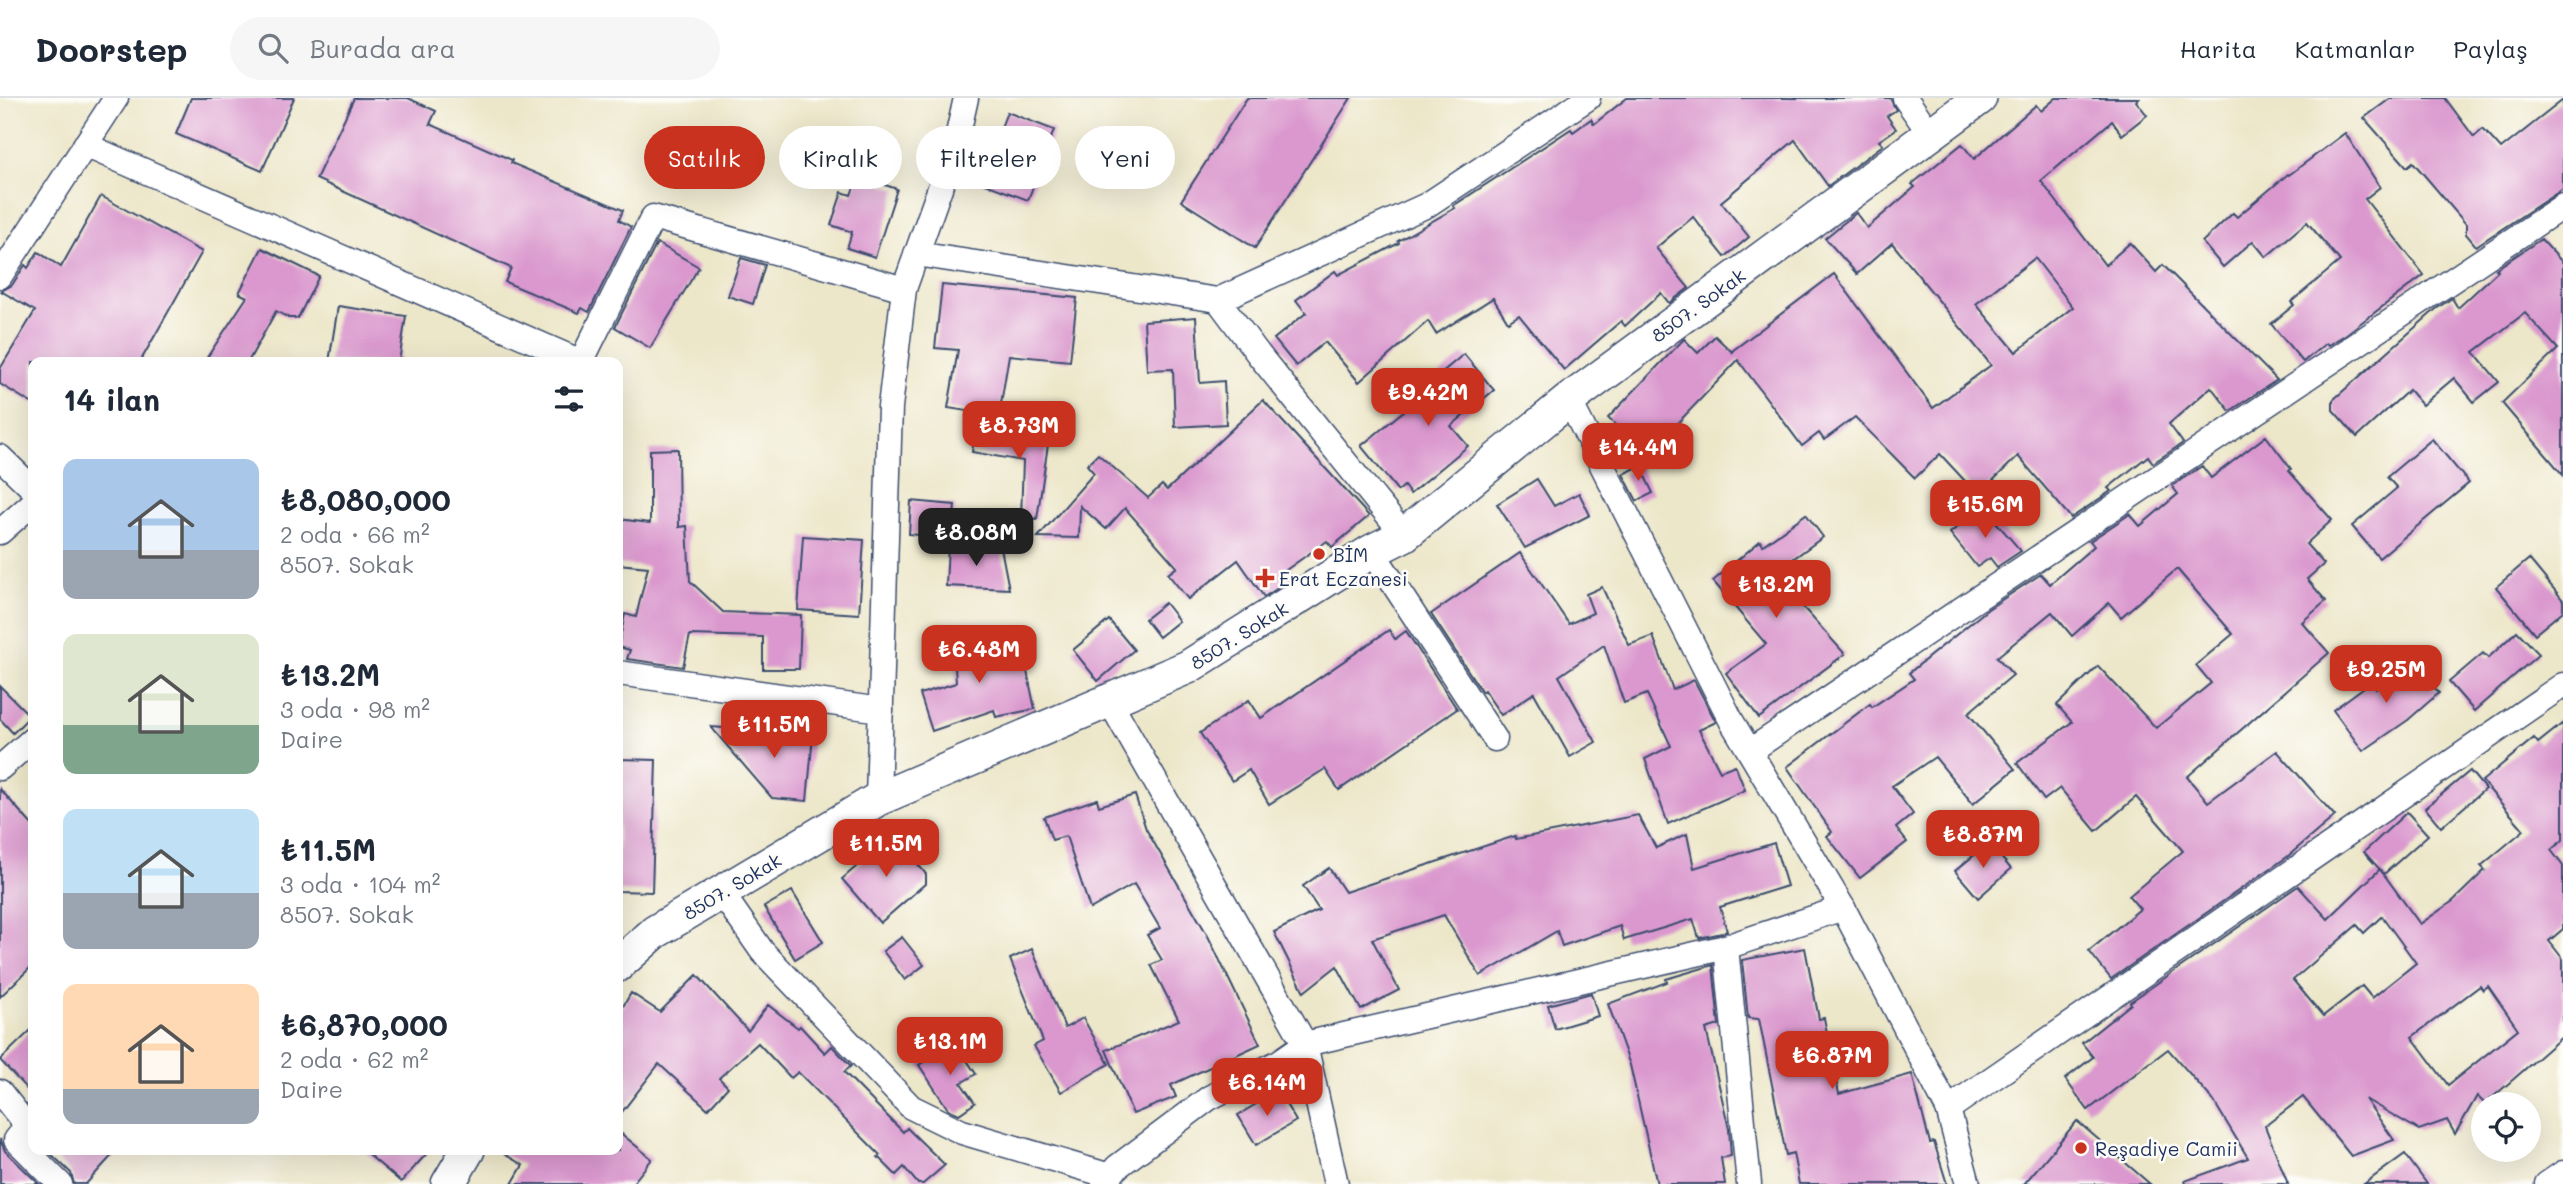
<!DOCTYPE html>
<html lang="tr">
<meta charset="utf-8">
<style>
:root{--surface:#fff;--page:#f6f6f7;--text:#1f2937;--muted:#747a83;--line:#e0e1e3;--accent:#c8321e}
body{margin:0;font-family:Mali,sans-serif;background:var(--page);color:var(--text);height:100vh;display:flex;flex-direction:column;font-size:26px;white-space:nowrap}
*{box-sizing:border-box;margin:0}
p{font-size:23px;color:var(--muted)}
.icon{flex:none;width:38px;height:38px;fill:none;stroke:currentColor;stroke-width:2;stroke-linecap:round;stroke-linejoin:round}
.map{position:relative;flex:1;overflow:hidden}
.drawer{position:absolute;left:28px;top:259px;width:595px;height:798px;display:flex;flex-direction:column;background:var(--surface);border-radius:14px;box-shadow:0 7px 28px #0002}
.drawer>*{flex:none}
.banner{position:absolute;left:644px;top:28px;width:665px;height:63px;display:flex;gap:14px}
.tools{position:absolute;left:2471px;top:994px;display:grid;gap:14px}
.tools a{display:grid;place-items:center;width:70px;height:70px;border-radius:50%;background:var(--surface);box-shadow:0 7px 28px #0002;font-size:35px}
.price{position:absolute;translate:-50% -60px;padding:0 16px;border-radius:14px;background:var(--accent);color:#fff;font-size:23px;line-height:46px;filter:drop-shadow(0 2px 4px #0008)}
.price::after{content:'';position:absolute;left:50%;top:42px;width:21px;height:16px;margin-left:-10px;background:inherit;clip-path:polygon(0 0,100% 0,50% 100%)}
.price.on{background:#222;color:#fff}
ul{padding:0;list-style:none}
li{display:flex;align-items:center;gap:21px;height:175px;padding:0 35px}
li span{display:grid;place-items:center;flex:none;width:196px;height:140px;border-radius:14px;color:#555}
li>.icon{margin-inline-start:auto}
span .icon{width:84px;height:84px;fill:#fffc;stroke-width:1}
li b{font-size:30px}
h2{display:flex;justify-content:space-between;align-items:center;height:84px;padding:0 35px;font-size:30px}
.tag{padding:0 24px;border-radius:32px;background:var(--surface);box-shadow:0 7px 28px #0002;font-size:24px;line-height:63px}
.tag.on{background:var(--accent);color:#fff}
header{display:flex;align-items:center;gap:42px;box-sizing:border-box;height:98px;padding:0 35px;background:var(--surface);border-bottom:2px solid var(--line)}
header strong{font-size:33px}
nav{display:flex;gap:38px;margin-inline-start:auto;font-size:24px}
.search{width:490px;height:63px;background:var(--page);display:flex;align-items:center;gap:18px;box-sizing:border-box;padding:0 24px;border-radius:38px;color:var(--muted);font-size:26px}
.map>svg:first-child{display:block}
.building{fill:#da98ce;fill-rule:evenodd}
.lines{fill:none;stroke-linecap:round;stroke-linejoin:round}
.street-casing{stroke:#3a4b6e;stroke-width:27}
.secondary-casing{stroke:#3a4b6e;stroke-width:36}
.street{stroke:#fff;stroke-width:24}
.secondary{stroke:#fff;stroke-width:33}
.poi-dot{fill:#c8321e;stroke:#fdfcf7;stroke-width:2.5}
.labels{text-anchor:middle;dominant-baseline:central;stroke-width:5;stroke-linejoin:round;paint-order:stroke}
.street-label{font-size:19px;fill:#1b2f5e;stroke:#fdfcf7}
.poi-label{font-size:19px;fill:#1b2f5e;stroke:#fdfcf7;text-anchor:start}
</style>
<header>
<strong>Doorstep</strong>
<div class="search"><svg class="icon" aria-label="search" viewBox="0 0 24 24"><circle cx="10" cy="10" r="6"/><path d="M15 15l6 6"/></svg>Burada ara</div>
<nav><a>Harita</a><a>Katmanlar</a><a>Paylaş</a></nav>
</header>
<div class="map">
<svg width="2563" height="1086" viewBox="0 0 2563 1086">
<rect width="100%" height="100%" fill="#fdfcf7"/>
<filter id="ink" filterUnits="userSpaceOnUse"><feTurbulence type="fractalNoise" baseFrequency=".0143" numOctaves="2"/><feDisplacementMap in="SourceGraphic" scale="14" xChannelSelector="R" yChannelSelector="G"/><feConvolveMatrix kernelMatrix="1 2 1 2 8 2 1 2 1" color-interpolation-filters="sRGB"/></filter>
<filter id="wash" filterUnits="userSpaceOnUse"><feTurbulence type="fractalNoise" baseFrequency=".00686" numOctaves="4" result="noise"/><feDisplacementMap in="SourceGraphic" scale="28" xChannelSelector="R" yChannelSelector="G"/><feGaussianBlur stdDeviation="1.57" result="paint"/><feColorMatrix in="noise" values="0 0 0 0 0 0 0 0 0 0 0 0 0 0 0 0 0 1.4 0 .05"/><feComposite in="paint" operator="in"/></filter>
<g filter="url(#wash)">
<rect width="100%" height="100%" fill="#ede7ca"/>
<g id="blocks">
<g class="building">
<polygon points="191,0 294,0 262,73 176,36"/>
<polygon points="354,0 408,0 436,13 430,26 512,62 511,65 623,112 619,122 631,129 589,214 582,210 579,215 505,184 511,170 316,81"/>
<polygon points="1247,0 1351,0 1255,150 1181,103"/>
<polygon points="1627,0 1890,0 1896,12 1887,18 1896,31 1879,43 1883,47 1828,88 1795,42 1721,104 1749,139 1725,159 1693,119 1656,150 1689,190 1669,205 1661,195 1625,228 1621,223 1564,272 1519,217 1508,224 1493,200 1436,236 1428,223 1359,284 1325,244 1296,268 1274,241 1306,215 1296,202 1335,173 1338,177 1399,145 1398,143 1455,110 1453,108 1571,31 1573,34 1591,21 1594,26"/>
<path d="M2056,0H2139L2136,3L2147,17L2122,37L2112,23L2041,83L2105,167L2130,145L2156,174L2163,167L2277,282L2230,313L2211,289L2169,326L2183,345L2153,365L2148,358L2108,390L2111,393L2071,420L2018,358L1978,397L1940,356L1915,380L1855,319L1824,342L1819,335L1802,348L1738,262L1647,357L1608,320L1684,241L1698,255L1715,238L1733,255L1732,253L1834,176L1933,310L1991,267L1892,145L1857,176L1825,140L1856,115L1867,130L1915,89L1912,86L1962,46L1974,61L2036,7L2041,13ZM2035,160L2073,209L2016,254L1976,206Z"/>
<polygon points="2391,0 2445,0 2474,39 2483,31 2501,51 2563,2 2563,91 2476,148 2466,136 2466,126 2413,64 2407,69 2364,20"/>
<polygon points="1007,14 1054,32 1028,102 980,84"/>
<polygon points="2345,35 2380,89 2365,101 2424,177 2345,237 2328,247 2326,245 2303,264 2271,226 2294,207 2291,204 2340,163 2307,124 2266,159 2253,143 2223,169 2202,144 2233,115 2237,119 2288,76 2289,77"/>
<polygon points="858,78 897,91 875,159 847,150 852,134 831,127 842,94 851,97"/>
<polygon points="101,98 202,154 140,264 33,264 33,306 0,286 0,271 35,213 1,193 12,187 25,167 28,170 38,154 61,169"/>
<polygon points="2541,141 2563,165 2563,377 2502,305 2558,251 2525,215 2474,254 2499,284 2474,304 2454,280 2422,307 2409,292 2357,339 2333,312 2333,302 2436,211 2452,200 2458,210 2498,173 2496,171"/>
<polygon points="657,145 699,169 650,250 615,229"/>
<polygon points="262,150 319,178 298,220 289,220 276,213 248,264 204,264 247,199 239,195"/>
<polygon points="741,160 765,167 753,206 728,198"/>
<polygon points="942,187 1077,200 1070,263 1009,257 999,318 948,310 958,252 935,250"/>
<polygon points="338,208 406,218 399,264 329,264"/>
<polygon points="1196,219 1200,285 1224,283 1226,326 1175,329 1173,271 1147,272 1144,223"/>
<polygon points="1464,256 1494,292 1451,328 1468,348 1410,396 1404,388 1398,393 1361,348 1433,289 1429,285"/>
<polygon points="1263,302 1369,418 1332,449 1327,443 1286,472 1292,481 1264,499 1238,462 1188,501 1168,476 1177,469 1125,410 1106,431 1080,408 1079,440 1038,439 1094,375 1087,367 1098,356 1148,400 1162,387 1167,392"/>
<polygon points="976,330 1049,340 1037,421 1021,420 1023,363 972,354"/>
<polygon points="2266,338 2291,371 2289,373 2332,422 2306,446 2324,466 2307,481 2326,503 2302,524 2329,555 2187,679 2208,704 2277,653 2335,718 2287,759 2111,881 2089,853 2140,811 2129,798 2183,753 2136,699 2096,733 2060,690 2044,702 2017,665 2072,624 2057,607 2098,568 2156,630 2211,585 2196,567 2233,536 2177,471 2121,519 2109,505 2072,538 2052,514 1997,559 2013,577 1968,615 2015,671 1973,706 1935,659 1892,688 1913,716 1896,730 1907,744 1860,780 1827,738 1832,734 1787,669 1870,606 1872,609 1914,581 1909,575 1988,511 2041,476 2050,486 2094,448 2090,443 2130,416 2140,428 2178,396 2172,388 2202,368 2211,380"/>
<polygon points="2432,341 2469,385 2379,460 2352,428 2397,390 2387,379"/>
<polygon points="678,351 679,429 687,428 690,483 723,514 801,517 799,571 763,571 763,539 690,537 683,569 627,561 630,552 618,549 625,516 636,519 648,469 618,466 618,421 650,425 650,352"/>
<polygon points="1640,368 1653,395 1637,403 1623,376"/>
<polygon points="1537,381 1554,408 1579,395 1590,417 1525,450 1497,406"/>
<polygon points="911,403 955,407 952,440 909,436"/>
<polygon points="1983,409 2021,453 1997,469 1990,460 1977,469 1950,435"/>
<polygon points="1806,416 1823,439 1782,469 1799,490 1792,497 1845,556 1759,620 1726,575 1766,546 1713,483 1760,443 1763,447"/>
<polygon points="803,438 864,442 859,516 798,512"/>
<polygon points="948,448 1001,450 1009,491 946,488"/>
<polygon points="1520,455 1569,526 1593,515 1586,496 1602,489 1629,547 1653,538 1673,592 1694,582 1716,624 1699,632 1720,673 1735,667 1745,692 1668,726 1645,661 1671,648 1647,596 1624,605 1604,547 1559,578 1596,644 1570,659 1534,595 1501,617 1484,592 1482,594 1431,516"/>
<polygon points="2529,461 2563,502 2563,513 2535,536 2496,489"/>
<polygon points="1165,505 1179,523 1159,539 1145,521"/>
<polygon points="1109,522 1134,552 1098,583 1073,552"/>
<polygon points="1389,532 1395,541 1406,533 1457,611 1339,692 1325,671 1269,706 1249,672 1232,683 1200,635 1249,602 1261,620"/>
<polygon points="2517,533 2539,556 2474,613 2449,584 2483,555 2488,560"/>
<polygon points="992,534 995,568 1025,564 1035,611 996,619 994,612 932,633 920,596 956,585 953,537"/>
<polygon points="2409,561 2439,595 2408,622 2363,653 2333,612 2371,584 2376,590"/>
<polygon points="0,588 30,618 13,635 0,621"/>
<path d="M2563,625V742L2551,752L2563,768V831L2549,843L2563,861V938L2485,1006L2477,998L2455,1036L2447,1022L2419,1032L2365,1001L2394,1042L2351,1058L2303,999L2265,1028L2288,1086H2186L2185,1083L2248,1060L2213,1002L2168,951L2088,1012L2065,981L2093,959L2082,945L2131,906L2130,904L2298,788L2328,821L2380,771L2420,826L2453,803L2485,772L2481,768L2524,732L2482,683L2534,640L2538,645ZM2382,818L2416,865L2372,900L2362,888L2323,918L2293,882L2357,827L2364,835ZM2480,888L2483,892L2488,888L2518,931L2448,987L2412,939Z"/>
<polygon points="711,629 813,637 807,703 772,700"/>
<polygon points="618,661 656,662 652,794 618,793"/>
<polygon points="2470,673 2485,691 2441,729 2425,710"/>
<polygon points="0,691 33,728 33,867 0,899"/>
<polygon points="1135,697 1146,731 1208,838 1260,946 1171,987 1176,999 1133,1016 1106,952 1179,922 1151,867 1162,862 1147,837 1160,830 1134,786 1090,811 1066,738 1052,742 1044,719 1097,701 1099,708"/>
<polygon points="2407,714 2428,737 2384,776 2364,754"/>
<polygon points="1638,717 1656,750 1687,736 1694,770 1774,745 1787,788 1720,809 1727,833 1722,835 1699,840 1693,821 1624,842 1620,828 1562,848 1557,833 1480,878 1444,817 1372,841 1399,892 1361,912 1337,868 1304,894 1274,834 1319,812 1303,788 1329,770 1345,794 1515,738 1516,741"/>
<polygon points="893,737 926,776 926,785 880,825 842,781"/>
<polygon points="1989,745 2011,771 1978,800 1955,773"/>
<polygon points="792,793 823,844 795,861 764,809"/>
<polygon points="902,839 924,867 905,882 883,853"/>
<polygon points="1805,850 1819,921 1824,920 1839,996 1912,976 1930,1045 1934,1044 1947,1086 1799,1086 1793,1055 1786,1057 1759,921 1748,920 1742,862"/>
<polygon points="1032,851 1065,930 1083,920 1109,966 1061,994 1034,948 1043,943 1010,861"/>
<polygon points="1713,867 1719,927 1706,931 1729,1031 1731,1058 1721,1060 1725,1086 1657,1086 1630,967 1608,906 1667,884 1666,881"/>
<polygon points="697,877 748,933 768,907 798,930 800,928 825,955 832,948 851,968 844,974 903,1034 907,1030 945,1067 923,1086 918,1086 904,1069 896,1077 878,1059 880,1057 798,974 791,980 758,945 719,980 728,989 708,1011 659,966 618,1019 618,917 631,895 660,914"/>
<polygon points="1591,895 1598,918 1555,931 1548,907"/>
<polygon points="33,930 33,998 0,962"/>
<polygon points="954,943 976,976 961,985 975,1005 959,1016 948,1011 919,967"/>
<polygon points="1278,993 1296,1023 1256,1047 1238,1017"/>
<polygon points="2077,1023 2150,1086 2024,1086"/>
<polygon points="618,1033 652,1061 632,1086 512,1086 523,1067 497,1052 618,1052"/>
<polygon points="0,1041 5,1053 39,1086 0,1086"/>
<polygon points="47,1052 117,1052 86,1086 74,1086 71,1075"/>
<polygon points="363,1052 430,1052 401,1084"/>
<polygon points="2405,1056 2427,1086 2364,1086"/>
</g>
</g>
</g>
<g filter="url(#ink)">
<use href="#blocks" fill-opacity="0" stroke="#3a4b6e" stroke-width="2"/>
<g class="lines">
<g class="street-casing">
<g id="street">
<polyline points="1905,0 1931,37"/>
<polyline points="85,47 581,264 653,119 904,191"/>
<polyline points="916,156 1218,202 1427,107 1588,0"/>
<polyline points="0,178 116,0"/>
<polyline points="1218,202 1259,257 1404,437"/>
<polyline points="1569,302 1732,624 1843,810 1948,1011 1968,1086"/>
<polyline points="0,359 33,391"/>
<polyline points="0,434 33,405"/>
<polyline points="1372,453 1495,641"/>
<polyline points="618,575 881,612"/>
<polyline points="1109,602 1305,946 1336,1086"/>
<polyline points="1750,653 2563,108"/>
<polyline points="0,670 33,641"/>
<polyline points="878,701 890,309 904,191 956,45 966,0"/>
<polyline points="721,794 762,853 911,1009 962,1034 1110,1078"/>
<polyline points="1726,849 1749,1086"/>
<polyline points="0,994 27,1028 33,1023"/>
<polyline points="1948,1011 2563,587"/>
<polyline points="27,1028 16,1042 60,1086"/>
<polyline points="1104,1086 1117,1069 1209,1000 1279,964 1305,946 1726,849 1843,810"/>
<polyline points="2547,1086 2563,1075"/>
</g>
</g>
<g class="secondary-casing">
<g id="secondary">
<polyline points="618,867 655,834 878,701 1188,569 1372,453 1404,437 1569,302 1980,0"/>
<polyline points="448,1086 468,1052"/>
</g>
</g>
<use href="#street" class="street"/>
<use href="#secondary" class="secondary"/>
</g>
</g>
<g class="poi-dot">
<circle cx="1319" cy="456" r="7"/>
<path d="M1261.5 469.5h7v7h7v7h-7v7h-7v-7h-7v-7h7z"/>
<circle cx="2081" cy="1050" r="7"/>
</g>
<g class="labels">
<g class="street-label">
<text transform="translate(1698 207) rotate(-36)">8507. Sokak</text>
<text transform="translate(1239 537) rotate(-32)">8507. Sokak</text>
<text transform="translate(732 788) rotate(-31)">8507. Sokak</text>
</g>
<g class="poi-label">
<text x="1333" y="456">BİM</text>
<text x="1279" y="480">Erat Eczanesi</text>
<text x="2095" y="1050">Reşadiye Camii</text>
</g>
</g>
</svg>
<div class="tools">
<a><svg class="icon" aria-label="locate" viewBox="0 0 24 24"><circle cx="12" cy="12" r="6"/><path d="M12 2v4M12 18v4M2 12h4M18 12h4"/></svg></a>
</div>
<b class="price" style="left:1428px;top:330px">₺9.42M</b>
<b class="price" style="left:1019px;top:363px">₺8.73M</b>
<b class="price" style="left:1638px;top:385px">₺14.4M</b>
<b class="price" style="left:1985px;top:442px">₺15.6M</b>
<b class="price on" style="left:976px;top:470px">₺8.08M</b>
<b class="price" style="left:1776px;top:522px">₺13.2M</b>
<b class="price" style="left:979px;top:587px">₺6.48M</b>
<b class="price" style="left:2386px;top:607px">₺9.25M</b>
<b class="price" style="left:774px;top:662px">₺11.5M</b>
<b class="price" style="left:1983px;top:772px">₺8.87M</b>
<b class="price" style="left:886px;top:781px">₺11.5M</b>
<b class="price" style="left:950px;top:979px">₺13.1M</b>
<b class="price" style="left:1832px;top:993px">₺6.87M</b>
<b class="price" style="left:1267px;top:1020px">₺6.14M</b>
<div class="banner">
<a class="tag on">Satılık</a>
<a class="tag">Kiralık</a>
<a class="tag">Filtreler</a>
<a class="tag">Yeni</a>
</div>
<section class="drawer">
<h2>14 ilan<svg class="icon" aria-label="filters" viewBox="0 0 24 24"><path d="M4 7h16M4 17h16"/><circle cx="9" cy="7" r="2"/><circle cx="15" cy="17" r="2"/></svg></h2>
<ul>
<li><span style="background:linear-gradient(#a9c7e8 65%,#9aa5b1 0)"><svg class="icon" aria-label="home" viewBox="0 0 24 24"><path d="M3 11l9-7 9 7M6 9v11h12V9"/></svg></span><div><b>₺8,080,000</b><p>2 oda · 66 m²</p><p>8507. Sokak</p></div></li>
<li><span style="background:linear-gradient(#dfe7d0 65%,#7fa58c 0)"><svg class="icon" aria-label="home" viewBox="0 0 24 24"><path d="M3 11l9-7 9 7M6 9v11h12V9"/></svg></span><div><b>₺13.2M</b><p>3 oda · 98 m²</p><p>Daire</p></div></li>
<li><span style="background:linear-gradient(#bfe0f5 60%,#9aa5b1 0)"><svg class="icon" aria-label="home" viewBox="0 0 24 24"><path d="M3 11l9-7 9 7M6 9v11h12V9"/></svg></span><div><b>₺11.5M</b><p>3 oda · 104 m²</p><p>8507. Sokak</p></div></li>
<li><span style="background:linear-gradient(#ffd9b3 75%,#9aa5b1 0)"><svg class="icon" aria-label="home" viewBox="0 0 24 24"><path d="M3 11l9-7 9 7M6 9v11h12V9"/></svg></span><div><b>₺6,870,000</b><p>2 oda · 62 m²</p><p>Daire</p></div></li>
</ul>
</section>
</div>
